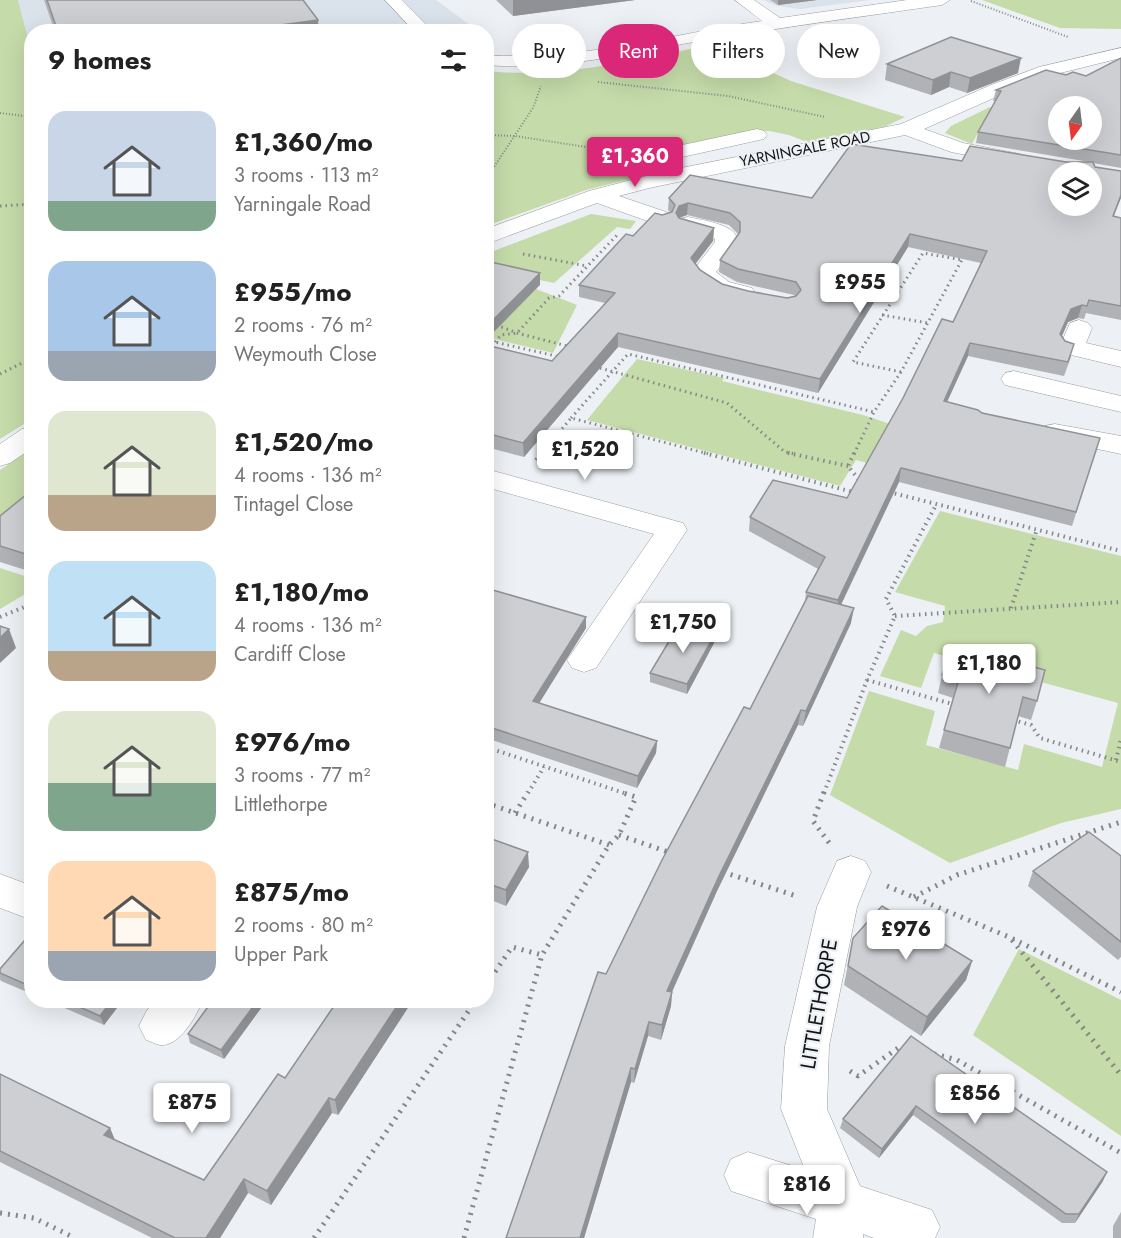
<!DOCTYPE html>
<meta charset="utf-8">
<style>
:root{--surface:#fff;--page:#f2f2f2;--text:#222;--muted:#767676;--accent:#db2777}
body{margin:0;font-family:Jost,sans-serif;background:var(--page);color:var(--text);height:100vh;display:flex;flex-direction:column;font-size:22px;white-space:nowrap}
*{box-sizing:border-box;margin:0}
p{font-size:20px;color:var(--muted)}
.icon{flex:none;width:33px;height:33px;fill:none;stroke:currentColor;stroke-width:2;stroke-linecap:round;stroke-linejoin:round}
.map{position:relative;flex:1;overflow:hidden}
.panel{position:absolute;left:24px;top:24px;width:470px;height:984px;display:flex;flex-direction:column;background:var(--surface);border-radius:24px;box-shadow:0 6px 24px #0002}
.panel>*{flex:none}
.banner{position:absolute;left:512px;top:24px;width:519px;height:54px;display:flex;gap:12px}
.needle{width:39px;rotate:194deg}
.buttons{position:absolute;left:1048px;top:96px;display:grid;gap:12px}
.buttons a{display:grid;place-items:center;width:54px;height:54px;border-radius:50%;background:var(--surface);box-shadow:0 6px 24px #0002;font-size:30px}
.price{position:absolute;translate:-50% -51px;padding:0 14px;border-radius:6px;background:#fff;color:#222;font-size:20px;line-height:39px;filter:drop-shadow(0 2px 3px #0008)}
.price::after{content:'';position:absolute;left:50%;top:36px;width:18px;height:14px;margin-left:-9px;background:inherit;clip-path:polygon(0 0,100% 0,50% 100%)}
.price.on{background:var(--accent);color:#fff}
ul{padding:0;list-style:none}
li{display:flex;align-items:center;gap:18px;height:150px;padding:0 24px}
li span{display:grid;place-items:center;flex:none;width:168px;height:120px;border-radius:18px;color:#555}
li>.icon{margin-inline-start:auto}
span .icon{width:72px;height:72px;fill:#fffc;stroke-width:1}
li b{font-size:26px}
h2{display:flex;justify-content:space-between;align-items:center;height:72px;padding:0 24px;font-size:26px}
.pill{padding:0 21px;border-radius:27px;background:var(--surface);box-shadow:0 6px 24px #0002;font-size:21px;line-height:54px}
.pill.on{background:var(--accent);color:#fff}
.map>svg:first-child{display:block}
.built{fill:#dae2eb}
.green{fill:#c5dba9}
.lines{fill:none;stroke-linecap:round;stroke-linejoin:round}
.minor-casing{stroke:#999c9f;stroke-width:1}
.path-far3{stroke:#858789;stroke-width:2;stroke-dasharray:1 2;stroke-linecap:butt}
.path-far2{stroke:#858789;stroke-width:3;stroke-dasharray:1.5 4;stroke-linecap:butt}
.path-far1{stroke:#858789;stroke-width:4;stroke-dasharray:1.5 4.5;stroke-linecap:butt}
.path{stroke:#858789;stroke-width:5;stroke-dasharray:2 6;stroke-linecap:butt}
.minor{fill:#fff;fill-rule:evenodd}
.wall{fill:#b0b2b5;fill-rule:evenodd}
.shaded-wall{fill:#909194}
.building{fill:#cdcfd3;stroke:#909194;stroke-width:1.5;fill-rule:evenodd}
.labels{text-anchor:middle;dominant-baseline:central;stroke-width:4.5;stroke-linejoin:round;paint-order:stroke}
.far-street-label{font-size:15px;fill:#131415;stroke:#edf0f4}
.near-street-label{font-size:21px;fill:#131415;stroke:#edf0f4}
</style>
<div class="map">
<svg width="1121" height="1238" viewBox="0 0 1121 1238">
<rect width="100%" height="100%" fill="#edf0f4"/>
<g class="built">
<polygon points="18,0 436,0 478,31 32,32 31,50"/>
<polygon points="763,0 871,0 800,9 777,6"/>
</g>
<g class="green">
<polygon points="0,0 18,0 31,50 32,419 0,439"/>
<polygon points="982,0 1121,0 1121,29 1060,28"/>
<path d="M711,45L791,81L905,117L884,127L807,142L789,135L769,131L747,132L653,151L641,158L638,165L643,172L642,176L586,190L486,226V71C562,79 637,59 711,45Z"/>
<polygon points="990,107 1039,122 981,127 972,144 945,133 951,126"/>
<polygon points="591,214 636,221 630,229 617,227 554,283 486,269 486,254"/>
<polygon points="536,289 577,305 553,353 486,337"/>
<polygon points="637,359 724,378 722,381 863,415 890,424 867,463 856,460 840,486 587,420"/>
<polygon points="31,449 31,504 0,532 0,470"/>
<polygon points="940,511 1121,556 1121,809 1061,823 950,863 830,795 869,691 935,711 926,745 1018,770 1024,744 1102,767 1118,703 934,653 921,688 880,676 901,630 916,636 927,626 943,622 945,606 895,592"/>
<polygon points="0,568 31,578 32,590 0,609"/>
<polygon points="1019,949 1121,1000 1121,1136 973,1035"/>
</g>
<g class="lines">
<g class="minor-casing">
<g id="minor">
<polygon points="385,0 402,0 433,32 415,32"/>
<path d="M735,0H754L780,18L907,0H950L942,5C859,17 776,28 694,42C624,54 557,71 486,65V55C579,62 671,34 762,21Z"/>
<polygon points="1121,48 1121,58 1052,75 1005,93 924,129 963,143 1020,154 1023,158 1020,162 1013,164 951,152 905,135 649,188 619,196 669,213 672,218 669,223 661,225 653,223 597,203 486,244 486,229 589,191 650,175 641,165 650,152 757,129 764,131 767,135 764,139 664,161 662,164 671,170 901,124 991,85 1039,67"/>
<path d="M688,217C700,220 745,225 736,245C732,254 722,264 716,272L729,282L752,288L755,293L752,298C730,304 702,292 692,272L715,242V239L680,229L677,224L680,219Z"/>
<polygon points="1079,320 1088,323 1092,328 1086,343 1121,351 1121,367 1063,353 1059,348 1070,323"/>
<polygon points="1014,371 1121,396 1121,412 1005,385 1001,379 1005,373"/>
<polygon points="1055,424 1121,436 1121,454 1045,438 1041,432 1045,426"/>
<polygon points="32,427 32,448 10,463 0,466 0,444 22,429"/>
<polygon points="486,469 683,523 687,530 596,668 584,672 572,668 567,660 654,534 486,487"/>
<polygon points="851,856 865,861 871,872 857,907 829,1046 827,1109 860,1186 932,1210 940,1227 935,1238 874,1238 863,1234 863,1238 813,1238 816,1219 731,1191 724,1175 731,1159 748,1152 805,1170 781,1109 785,1046 817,907 837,861"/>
<polygon points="0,874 32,886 32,920 0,908"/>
<path d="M155,1000H203C196,1016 180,1047 160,1045C155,1044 150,1041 146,1040L139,1026L146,1012Z"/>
</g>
</g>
<g class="path-far3">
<polyline points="971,1 1068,37"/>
<polyline points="598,82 728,96 825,117"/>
<polyline points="0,113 32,117"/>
<polyline points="486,135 515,136 625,153"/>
<polyline points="486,179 533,108 541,86"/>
</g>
<g class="path-far2">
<polyline points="0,206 32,204"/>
<polyline points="523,254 587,266"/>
<polyline points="882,315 928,323"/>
<polyline points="486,321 517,333 571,347"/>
<polyline points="486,340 560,357"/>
<polyline points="495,342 501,335 517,333 549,298 559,296 619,233"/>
<polyline points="600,368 727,403 785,452 795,454"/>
<polyline points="901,372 853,362 923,253 963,260"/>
<polyline points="0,374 32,358"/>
<polyline points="571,418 628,354 874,412"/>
<polyline points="541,454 571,418 709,454"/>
<polyline points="854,454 874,412 901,372 964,256"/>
</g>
<g class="path-far1">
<polyline points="704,453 853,492"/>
<polyline points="788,453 848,466"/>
<polyline points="854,453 848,466 860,481"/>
<polyline points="536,460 542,453"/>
<polyline points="889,492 1121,551"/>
<polyline points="1011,608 1037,529"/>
<polyline points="895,616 1121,602"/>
<polyline points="0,617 32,604"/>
<polyline points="867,680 956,705"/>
<polyline points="1013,720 1031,725 1040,738 1121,762"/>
<polyline points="486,747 624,793"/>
<polyline points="1116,760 1121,739"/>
<polyline points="528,793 544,767"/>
<polyline points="824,793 867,680 895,616 886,599 936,505"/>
</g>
<g class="path">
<polyline points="824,792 813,821 830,844"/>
<polyline points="486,803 609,845"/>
<polyline points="515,813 528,792"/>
<polyline points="619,835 671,853"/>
<polyline points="723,872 799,897"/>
<polyline points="887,886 1009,937 1121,992"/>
<polyline points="914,897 957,875 1121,822"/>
<polyline points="1012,940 1121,1075"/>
<polyline points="486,985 512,947 542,955"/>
<polyline points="934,1054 957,1060 1121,1153"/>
<polyline points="850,1071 858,1076 901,1046 906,1047"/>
<polyline points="0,1213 34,1218 75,1238"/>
<polyline points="314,1238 476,1000"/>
<polyline points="464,1238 542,955 609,845 619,835 636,797 620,792"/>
</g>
<use href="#minor" class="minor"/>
</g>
<g class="wall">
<polygon points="44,0 303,0 319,32 55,32"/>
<polygon points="496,0 635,0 513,16"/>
<polygon points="770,0 817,0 778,5"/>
<path d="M1121,58V168L1093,163L1114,216L1121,218V320L1086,313L1084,319L1078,318L1068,322L1062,336L1071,357L1064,376L968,356L947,402L982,413L1100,438L1072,526L899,482L841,605L851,623L803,726L798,725L717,891L672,992L671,1006L661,1040L648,1036L634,1083L631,1082L584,1238H506L606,974L750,709L805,601L806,592L818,569L749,531L750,517L847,498L953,322L981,263L908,247L818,393L618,347L524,457L486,447V345L552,361L605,303L579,297V285L633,236L662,215L670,212L668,210L669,198H812L962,161L1090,162L976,143L978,132L995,101H993L996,90L1066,75L1086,76ZM687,215L729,225L738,234L720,260L719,272L737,282L794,295L795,296L787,298L748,291L722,284L700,270L695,264L713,241L714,228L679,218Z"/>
<polygon points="887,64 1018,73 967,93 949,87 931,95 885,80"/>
<polygon points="32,490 32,572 0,562 0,516"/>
<polygon points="486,588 586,628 539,703 657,741 656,753 637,788 486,738"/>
<polygon points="32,631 32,645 28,634"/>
<polygon points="715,634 714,643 687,694 650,682 650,673"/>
<polygon points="942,675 1037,701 1031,720 1018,716 1005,767 939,748 953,698 938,693"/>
<polygon points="486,837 529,867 506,906 486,898"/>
<polygon points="1121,856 1121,957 1118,960 1028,886 1033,871"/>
<polygon points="853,938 972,961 966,980 921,1036 844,985"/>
<polygon points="32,943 32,994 1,981 0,979 0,969"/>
<polygon points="46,1000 123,1000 104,1025"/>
<polygon points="213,1000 269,1000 266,1005 264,1004 224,1059 190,1043 188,1034"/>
<polygon points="338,1000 413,1000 338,1115 332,1113 271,1205 248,1193 220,1238 152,1238 0,1162 0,1074 110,1128 115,1140 204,1180 285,1078"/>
<polygon points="911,1036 1103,1181 1075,1223 1062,1223 913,1115 879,1158 840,1128 843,1119"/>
<polygon points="1121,1212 1121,1238 1113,1238 1113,1226"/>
</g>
<g class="shaded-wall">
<polygon points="513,0 635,0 513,16"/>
<polygon points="778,0 817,0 778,5"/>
<polygon points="318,20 319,32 229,32"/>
<polygon points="1021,58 1018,73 967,93 970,78"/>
<polygon points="951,72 949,87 931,95 933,80"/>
<polygon points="1121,195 1121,198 1109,228 1113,216"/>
<polygon points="688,203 687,215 678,218 676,213 679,206"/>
<polygon points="714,228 713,241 690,271 691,258"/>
<polygon points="910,234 908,247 818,393 820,379"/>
<polygon points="540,273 540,285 486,340 486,327"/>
<polygon points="1082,305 1078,318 1068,322 1057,347 1060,334 1071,309"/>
<polygon points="618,333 618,347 524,457 523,443"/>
<polygon points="970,343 968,356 941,415 944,401"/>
<polygon points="901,468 899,482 836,615 838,600"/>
<polygon points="854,608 851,623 803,726 806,711"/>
<polygon points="586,617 586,628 533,713 533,701"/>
<polygon points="9,629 16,648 0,663 0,638"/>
<polygon points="715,634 714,643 687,694 687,684"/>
<polygon points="801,710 798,725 717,891 666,1005 667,991 719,876"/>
<polygon points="657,741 656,753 637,788 638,776"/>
<polygon points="528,852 529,867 506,906 506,890"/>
<polygon points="972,961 966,980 921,1036 927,1017"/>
<polygon points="672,992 671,1006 661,1040 662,1025"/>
<polygon points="112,1000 123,1000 104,1025 100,1016"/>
<polygon points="258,1000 263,1000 264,1004 224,1059 221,1050"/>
<polygon points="401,1000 413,1000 338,1115 335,1100"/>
<polygon points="649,1022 648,1036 634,1083 635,1069"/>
<polygon points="631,1068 631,1082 584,1238 580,1238"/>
<polygon points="329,1098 332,1113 271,1205 267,1191"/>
<polygon points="916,1106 913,1115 879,1158 882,1149"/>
<polygon points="110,1128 116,1143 104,1135"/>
<polygon points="1107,1172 1103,1181 1075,1223 1079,1214"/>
<polygon points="244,1179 248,1193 220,1238 206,1238"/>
</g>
<g class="building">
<polygon points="47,0 303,0 318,20 229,32 58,32"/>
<polygon points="951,37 1021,58 970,78 951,72 933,80 887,64"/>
<path d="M1121,58V155L978,132L1001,91L996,90L1046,70L1066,75L1073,72L1086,76ZM1059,106H1092V140H1059Z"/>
<path d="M851,144L962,161L970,146L1066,162H1093L1095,167L1121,171V195L1113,216L1121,218V306L1089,300L1087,306L1082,305L1071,309L1060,334L1065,341L1074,344L1068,362L970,343L944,401L978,410L982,413L1100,438L1076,512L901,468L838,600L806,592L825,557L750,517L773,480L847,498L903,398L942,319L953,322L987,251L910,234L820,379L618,333L523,443L486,433V345L552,361L615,293L579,285L626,234L633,236L655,213L662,215L672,212L675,205L669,198L690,175L812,198ZM1059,172H1092V206H1059ZM688,203L730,213L740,222V232L720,260L738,269L796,282L801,290L796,296L787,298L748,291L722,284L700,270L691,258L714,228L679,218L676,213L679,206Z"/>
<polygon points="486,261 540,273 486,327"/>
<polygon points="32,490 32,556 0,546 0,516"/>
<polygon points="486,588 586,617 533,701 657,741 638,776 486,726"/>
<polygon points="808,596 854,608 806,711 801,710 719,876 667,991 672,992 662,1025 649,1022 635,1069 631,1068 580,1238 506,1238 598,972 606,974 662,860 744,707 750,709"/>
<polygon points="680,623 715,634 687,684 650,673"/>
<polygon points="0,626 9,629 0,638"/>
<polygon points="952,645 1045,670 1037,701 1023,697 1010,748 944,730 959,679 942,675"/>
<polygon points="1089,832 1121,856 1121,942 1033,871"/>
<polygon points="486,837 528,852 506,890 486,883"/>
<polygon points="882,906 972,961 927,1017 848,966 853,938"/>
<polygon points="25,940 32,943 32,987 0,973 0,969"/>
<polygon points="64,1000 112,1000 100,1016"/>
<polygon points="213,1000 258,1000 221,1050 188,1034"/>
<polygon points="338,1000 401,1000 335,1100 329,1098 267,1191 244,1179 206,1238 175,1238 0,1151 0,1074 110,1128 104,1135 204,1180 278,1074 285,1078"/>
<polygon points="911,1036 1107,1172 1079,1214 1066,1214 916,1106 882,1149 843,1119"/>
</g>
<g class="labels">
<g class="far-street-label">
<text transform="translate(805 149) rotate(-11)">YARNINGALE ROAD</text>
</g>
<g class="near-street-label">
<text transform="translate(819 1004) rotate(-80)">LITTLETHORPE</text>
</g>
</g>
</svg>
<div class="buttons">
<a><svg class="needle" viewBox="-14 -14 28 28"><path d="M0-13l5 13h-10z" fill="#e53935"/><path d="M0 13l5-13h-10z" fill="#767676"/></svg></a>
<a><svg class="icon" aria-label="layers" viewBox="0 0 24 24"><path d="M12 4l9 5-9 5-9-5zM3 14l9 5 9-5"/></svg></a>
</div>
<b class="price on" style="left:635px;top:188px">£1,360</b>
<b class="price" style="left:860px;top:314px">£955</b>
<b class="price" style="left:585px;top:481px">£1,520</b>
<b class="price" style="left:683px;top:654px">£1,750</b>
<b class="price" style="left:989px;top:695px">£1,180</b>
<b class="price" style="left:906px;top:961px">£976</b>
<b class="price" style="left:975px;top:1125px">£856</b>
<b class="price" style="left:192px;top:1134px">£875</b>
<b class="price" style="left:807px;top:1216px">£816</b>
<div class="banner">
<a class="pill">Buy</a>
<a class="pill on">Rent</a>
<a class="pill">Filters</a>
<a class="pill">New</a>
</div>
<section class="panel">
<h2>9 homes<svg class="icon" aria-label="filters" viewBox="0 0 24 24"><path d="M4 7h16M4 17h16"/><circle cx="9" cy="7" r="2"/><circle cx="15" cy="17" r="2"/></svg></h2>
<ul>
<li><span style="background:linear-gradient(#c9d6e8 75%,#7fa58c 0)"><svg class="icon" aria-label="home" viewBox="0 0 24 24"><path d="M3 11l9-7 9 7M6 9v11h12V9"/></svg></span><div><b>£1,360/mo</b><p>3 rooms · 113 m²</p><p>Yarningale Road</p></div></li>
<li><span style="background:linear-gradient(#a9c7e8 75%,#9aa5b1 0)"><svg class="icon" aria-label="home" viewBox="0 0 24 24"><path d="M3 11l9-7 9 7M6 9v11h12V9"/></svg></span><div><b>£955/mo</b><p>2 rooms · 76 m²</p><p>Weymouth Close</p></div></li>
<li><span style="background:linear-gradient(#dfe7d0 70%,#b9a48a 0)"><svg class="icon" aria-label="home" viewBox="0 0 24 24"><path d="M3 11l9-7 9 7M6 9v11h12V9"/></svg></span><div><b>£1,520/mo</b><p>4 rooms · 136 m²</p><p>Tintagel Close</p></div></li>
<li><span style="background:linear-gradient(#bfe0f5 75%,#b9a48a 0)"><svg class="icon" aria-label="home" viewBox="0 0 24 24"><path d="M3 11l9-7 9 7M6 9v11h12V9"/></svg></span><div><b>£1,180/mo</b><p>4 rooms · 136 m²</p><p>Cardiff Close</p></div></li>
<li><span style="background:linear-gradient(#dfe7d0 60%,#7fa58c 0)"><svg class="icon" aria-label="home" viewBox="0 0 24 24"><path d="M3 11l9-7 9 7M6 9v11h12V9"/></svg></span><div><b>£976/mo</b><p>3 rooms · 77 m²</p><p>Littlethorpe</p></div></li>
<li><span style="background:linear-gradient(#ffd9b3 75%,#9aa5b1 0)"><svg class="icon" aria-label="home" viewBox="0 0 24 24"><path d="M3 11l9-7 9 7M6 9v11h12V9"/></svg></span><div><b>£875/mo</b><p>2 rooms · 80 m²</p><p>Upper Park</p></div></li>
</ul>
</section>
</div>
